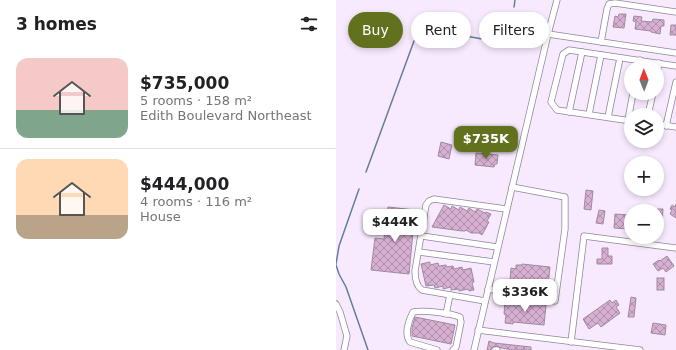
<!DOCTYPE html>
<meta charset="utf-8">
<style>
:root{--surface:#fff;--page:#f2f2f2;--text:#202124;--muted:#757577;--line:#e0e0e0;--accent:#62711d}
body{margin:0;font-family:"DejaVu Sans",sans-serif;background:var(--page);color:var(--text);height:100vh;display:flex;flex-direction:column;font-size:15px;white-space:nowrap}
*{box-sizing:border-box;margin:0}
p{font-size:13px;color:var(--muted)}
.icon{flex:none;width:22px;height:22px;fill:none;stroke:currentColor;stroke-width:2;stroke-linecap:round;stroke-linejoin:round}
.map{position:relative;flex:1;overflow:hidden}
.panel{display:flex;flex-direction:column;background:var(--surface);width:336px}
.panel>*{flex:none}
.banner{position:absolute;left:12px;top:12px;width:268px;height:36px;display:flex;gap:8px}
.needle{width:26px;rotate:359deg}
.buttons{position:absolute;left:288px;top:60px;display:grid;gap:8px}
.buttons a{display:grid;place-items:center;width:40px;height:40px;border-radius:50%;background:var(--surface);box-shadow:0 2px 6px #0003;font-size:20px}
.price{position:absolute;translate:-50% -34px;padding:0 9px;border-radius:8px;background:#fff;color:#222;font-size:13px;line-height:26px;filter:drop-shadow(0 1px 2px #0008)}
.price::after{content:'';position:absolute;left:50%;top:24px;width:12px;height:9px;margin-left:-6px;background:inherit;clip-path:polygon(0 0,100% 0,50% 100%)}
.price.on{background:var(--accent);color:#fff}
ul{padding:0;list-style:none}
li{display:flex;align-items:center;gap:12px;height:100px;padding:0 16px}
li+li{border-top:1px solid var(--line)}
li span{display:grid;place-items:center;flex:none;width:112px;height:80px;border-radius:12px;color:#555}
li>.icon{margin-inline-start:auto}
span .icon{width:48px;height:48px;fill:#fffc;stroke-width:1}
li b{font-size:17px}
h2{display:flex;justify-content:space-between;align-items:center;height:48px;padding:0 16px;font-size:17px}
.tag{padding:0 14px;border-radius:18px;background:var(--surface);box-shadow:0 2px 6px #0003;font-size:14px;line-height:36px}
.tag.on{background:var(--accent);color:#fff}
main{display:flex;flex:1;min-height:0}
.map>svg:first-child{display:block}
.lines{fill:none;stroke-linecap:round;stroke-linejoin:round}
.stream{stroke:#637f98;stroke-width:1.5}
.building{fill:url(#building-cross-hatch);stroke:#9e8c9c}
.minor-casing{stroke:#918496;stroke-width:7}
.minor{stroke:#fff;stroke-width:5.5}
</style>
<main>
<section class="panel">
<h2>3 homes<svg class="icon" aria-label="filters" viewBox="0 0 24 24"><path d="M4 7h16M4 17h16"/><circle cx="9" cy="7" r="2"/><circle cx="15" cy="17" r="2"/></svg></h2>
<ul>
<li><span style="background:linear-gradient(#f6c9c9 65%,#7fa58c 0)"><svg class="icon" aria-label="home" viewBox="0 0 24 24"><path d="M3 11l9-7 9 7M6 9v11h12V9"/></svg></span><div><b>$735,000</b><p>5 rooms · 158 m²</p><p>Edith Boulevard Northeast</p></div></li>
<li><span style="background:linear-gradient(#ffd9b3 70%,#b9a48a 0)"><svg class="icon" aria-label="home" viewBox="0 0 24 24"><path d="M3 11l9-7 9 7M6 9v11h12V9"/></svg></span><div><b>$444,000</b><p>4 rooms · 116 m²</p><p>House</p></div></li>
</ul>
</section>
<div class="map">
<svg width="340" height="350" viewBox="0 0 340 350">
<defs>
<pattern id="building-cross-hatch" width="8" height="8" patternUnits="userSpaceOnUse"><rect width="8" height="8" fill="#d7afd2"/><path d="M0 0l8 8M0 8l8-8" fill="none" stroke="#b08fac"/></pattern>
</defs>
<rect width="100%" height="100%" fill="#f8eafe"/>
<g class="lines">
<g class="stream">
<polyline points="178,7 179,0"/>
<path d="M30,172L78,41C83,32 85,29 96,30L163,42L167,41L172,37L176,15"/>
<polyline points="0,264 3,246 23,189"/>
<polyline points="0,265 3,274 10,287 32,350"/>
</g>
</g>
<g class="building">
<polygon points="283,14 290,14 288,28 277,27 279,16 282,17"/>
<polygon points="298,16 306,17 305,21 316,22 317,19 328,20 328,26 325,26 324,34 315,32 315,31 299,29 300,22 297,21"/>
<polygon points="335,25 340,25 340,35 334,35"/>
<polygon points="105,142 116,145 113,159 102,156"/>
<polygon points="140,153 162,155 161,164 159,164 158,167 139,165"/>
<polygon points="250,190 257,191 255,210 248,209"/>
<polygon points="340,204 340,218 334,214 336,210 334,209 336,205 339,207"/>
<polygon points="108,205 115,209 116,206 123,210 124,207 131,211 133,208 139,212 141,209 149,213 150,212 155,214 151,221 153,222 146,235 143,233 135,233 130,230 129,231 126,231 96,227"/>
<polygon points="52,207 79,210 73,274 35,270 39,238 48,239"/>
<polygon points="321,209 327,209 326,227 321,227"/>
<polygon points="263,210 269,211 267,224 260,223"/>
<polygon points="279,214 293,215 292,229 278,228"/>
<polygon points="266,248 272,248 272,256 276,256 276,264 261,264 261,259 266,259"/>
<polygon points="331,256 338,266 330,272 327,268 322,271 317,264 323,260 324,261"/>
<polygon points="94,262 94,265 102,263 103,266 110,265 111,267 117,266 118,269 126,267 127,270 135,268 138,282 136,283 138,290 133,291 132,289 123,291 123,289 115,290 115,287 107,289 107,286 99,288 98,285 90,286 85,264"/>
<polygon points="186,264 214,267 212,286 174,282 175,268 180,269 180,265 186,265"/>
<rect x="321" y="278" width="7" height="12"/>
<polygon points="295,297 300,298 298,317 292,317"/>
<polygon points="274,300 276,303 280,300 283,305 280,307 284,313 265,327 262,323 253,329 247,319"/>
<polygon points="169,301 210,305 208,325 177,322 177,324 169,323 170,315 168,314"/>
<polygon points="79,317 119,325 115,344 76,336 76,328"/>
<polygon points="317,323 330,325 329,335 315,333"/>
<polygon points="153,341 158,343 195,347 195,350 177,350 165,348 161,346 157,347 155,350 151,350"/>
</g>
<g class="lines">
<g class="minor-casing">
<g id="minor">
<polyline points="212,34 340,53"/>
<polyline points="265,42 271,9 273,4 279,3 340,12"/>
<polyline points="303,67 304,60"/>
<polyline points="321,72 323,63"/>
<polyline points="233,112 246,52"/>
<polyline points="253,114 265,55"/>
<polyline points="312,115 317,93"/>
<polyline points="272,117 284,58"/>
<polyline points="292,120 297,93"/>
<polyline points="295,121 221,110 215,102 227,54 233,50 340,66"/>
<polyline points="321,124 340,127"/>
<polyline points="330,126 340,82"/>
<polyline points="86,236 161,247"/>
<polyline points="83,252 158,262"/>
<polyline points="152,289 219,301 229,229 229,197 176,187"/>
<path d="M149,301L86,290C80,286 79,278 79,271L90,205L93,201L98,199L170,209"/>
<polyline points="0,304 4,312 11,336 8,350"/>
<polyline points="110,314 114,295"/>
<polyline points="142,330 304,350"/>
<polyline points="235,342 248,236 340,248"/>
<path d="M101,350L74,342C68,334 73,320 77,312C88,310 114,313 124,317L125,322L120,347L117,350"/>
<polyline points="138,350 212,34 221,0"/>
<polyline points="159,350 161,350"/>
</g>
</g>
<use href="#minor" class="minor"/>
</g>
</svg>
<div class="buttons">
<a><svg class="needle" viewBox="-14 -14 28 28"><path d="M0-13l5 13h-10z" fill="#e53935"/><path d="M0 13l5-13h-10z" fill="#757577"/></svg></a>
<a><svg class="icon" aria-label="layers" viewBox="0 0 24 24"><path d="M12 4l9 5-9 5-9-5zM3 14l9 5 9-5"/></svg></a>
<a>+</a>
<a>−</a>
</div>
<b class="price on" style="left:150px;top:160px">$735K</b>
<b class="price" style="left:59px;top:243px">$444K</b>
<b class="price" style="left:189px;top:313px">$336K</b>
<div class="banner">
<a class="tag on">Buy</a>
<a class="tag">Rent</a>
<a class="tag">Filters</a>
</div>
</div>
</main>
